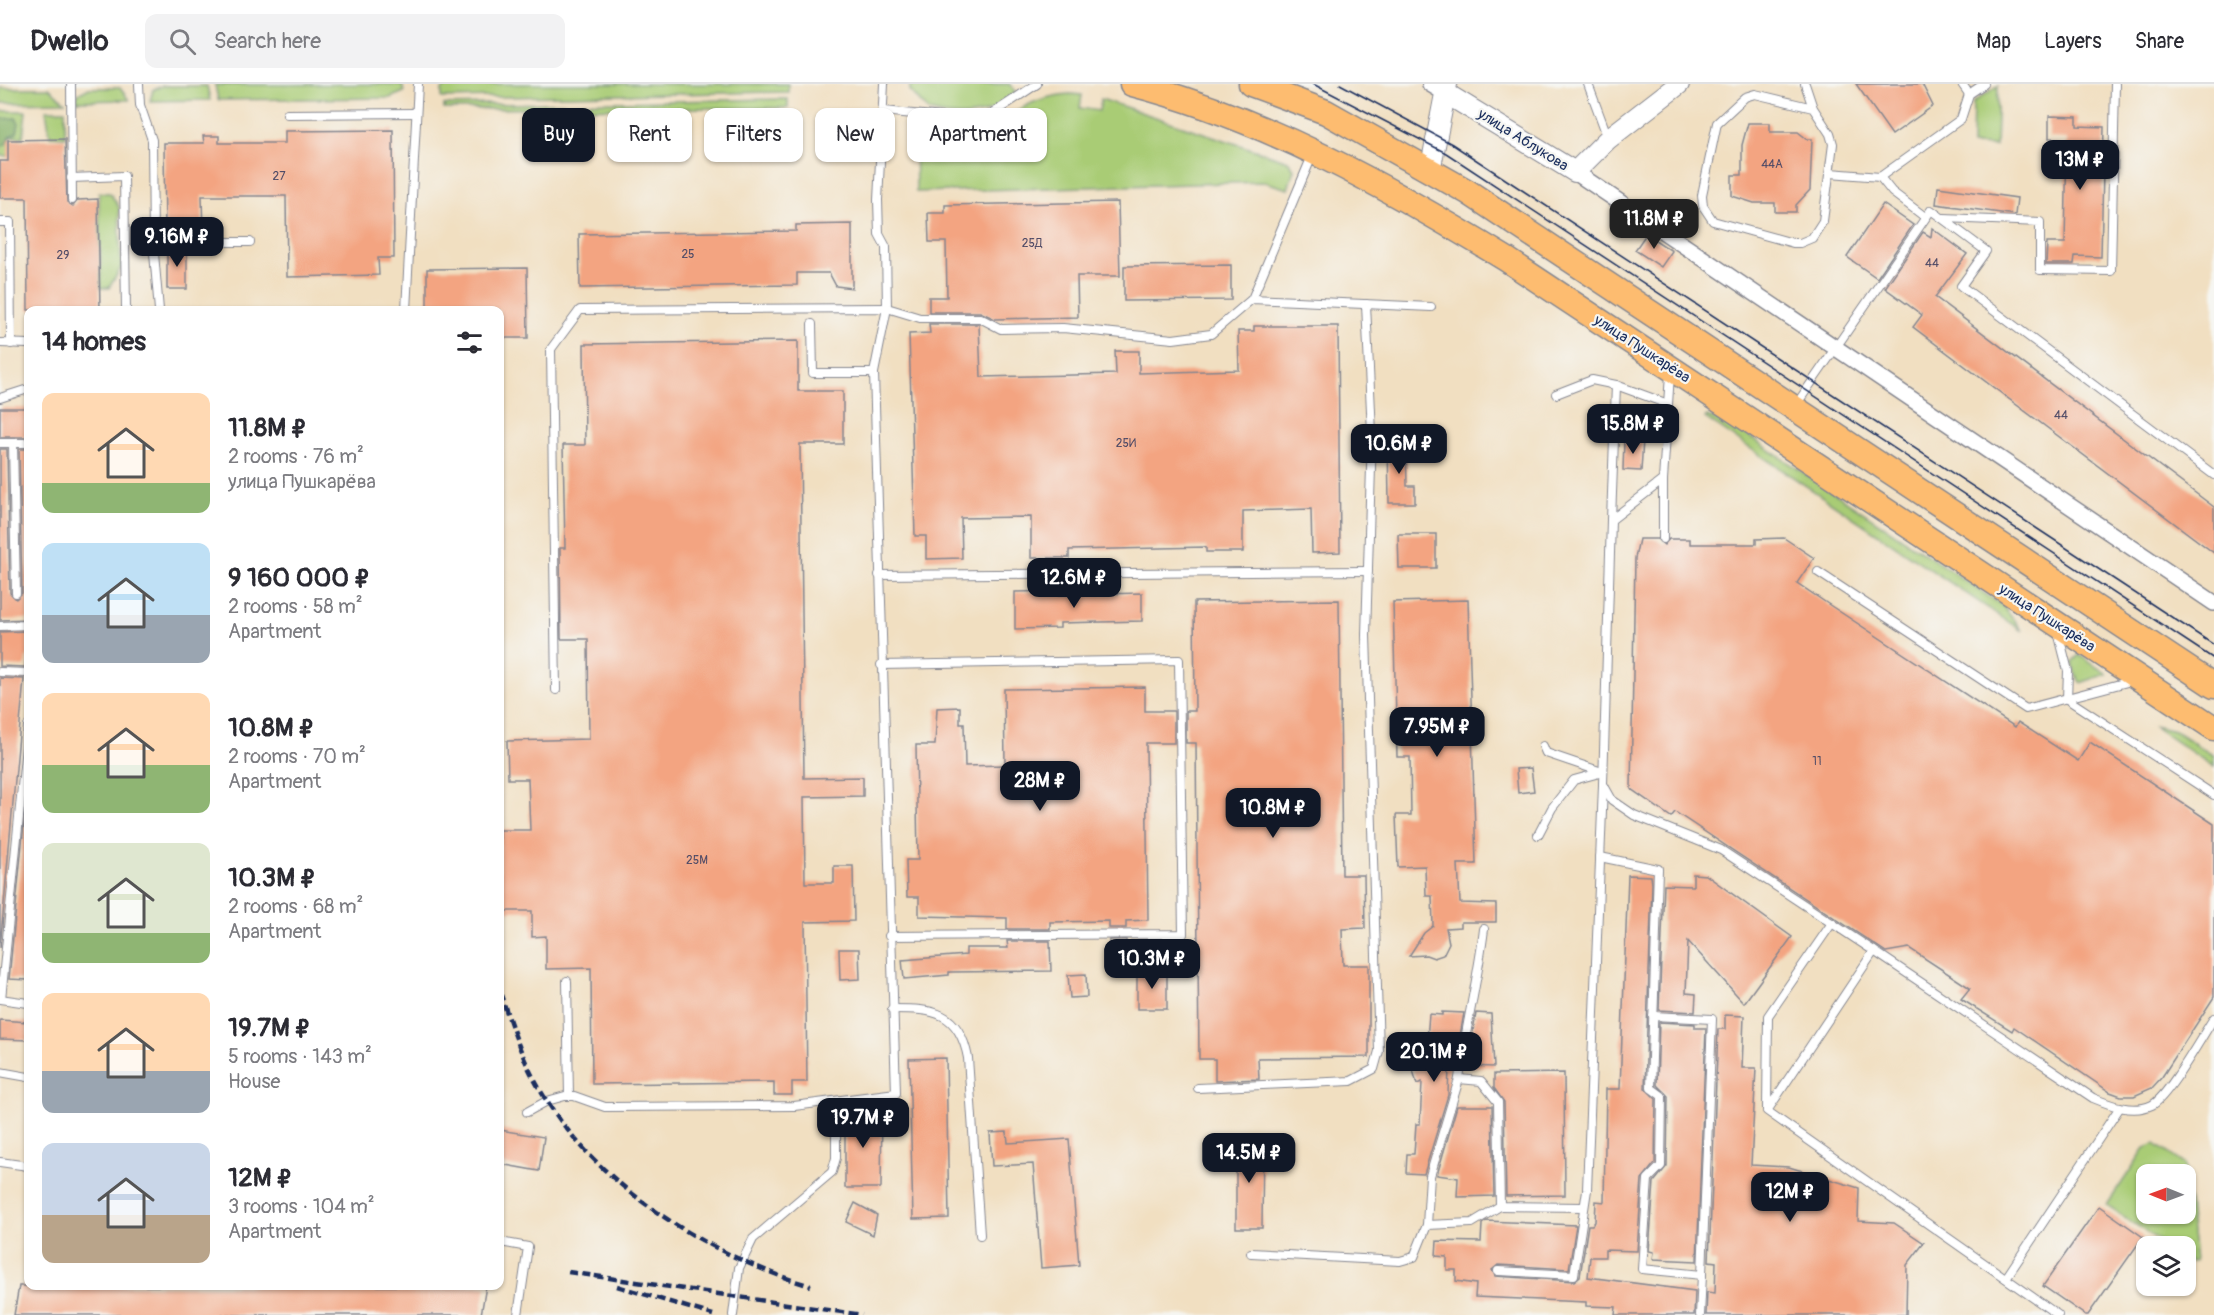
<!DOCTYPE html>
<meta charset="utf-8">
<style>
:root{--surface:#fff;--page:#f2f2f3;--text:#2b2b33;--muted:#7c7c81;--line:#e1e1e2;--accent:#111827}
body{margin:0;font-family:Pangolin,sans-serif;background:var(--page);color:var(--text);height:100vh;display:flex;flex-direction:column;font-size:22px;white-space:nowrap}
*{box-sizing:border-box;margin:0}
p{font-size:20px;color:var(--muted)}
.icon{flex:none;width:33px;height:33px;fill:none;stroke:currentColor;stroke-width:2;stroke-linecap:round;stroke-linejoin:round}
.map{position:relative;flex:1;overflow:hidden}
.drawer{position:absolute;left:24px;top:222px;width:480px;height:984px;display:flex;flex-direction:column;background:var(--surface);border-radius:12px;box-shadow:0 2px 4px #0004}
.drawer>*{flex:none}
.banner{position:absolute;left:522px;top:24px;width:570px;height:54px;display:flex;gap:12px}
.needle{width:39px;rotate:271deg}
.tools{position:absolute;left:2136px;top:1080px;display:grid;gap:12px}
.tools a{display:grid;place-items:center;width:60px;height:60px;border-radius:12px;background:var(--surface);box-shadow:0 2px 4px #0004;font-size:30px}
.price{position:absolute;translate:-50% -51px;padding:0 14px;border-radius:12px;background:var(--accent);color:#fff;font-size:20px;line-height:39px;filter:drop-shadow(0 2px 3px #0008)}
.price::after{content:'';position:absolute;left:50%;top:36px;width:18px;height:14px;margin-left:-9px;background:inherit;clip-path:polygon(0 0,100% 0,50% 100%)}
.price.active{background:#222;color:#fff}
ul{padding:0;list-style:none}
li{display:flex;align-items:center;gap:18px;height:150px;padding:0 18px}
li span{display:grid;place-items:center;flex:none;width:168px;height:120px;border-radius:12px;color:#555}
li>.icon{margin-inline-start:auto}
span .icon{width:72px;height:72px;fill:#fffc;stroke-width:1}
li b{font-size:26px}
h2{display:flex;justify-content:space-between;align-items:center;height:72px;padding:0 18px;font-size:26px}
.tag{padding:0 21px;border-radius:12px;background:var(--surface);box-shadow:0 2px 4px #0004;font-size:21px;line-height:54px}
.tag.active{background:var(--accent);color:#fff}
header{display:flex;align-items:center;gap:36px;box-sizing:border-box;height:84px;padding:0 30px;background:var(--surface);border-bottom:2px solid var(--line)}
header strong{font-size:28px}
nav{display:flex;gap:33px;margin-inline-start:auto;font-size:21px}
.search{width:420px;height:54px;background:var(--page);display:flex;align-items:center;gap:15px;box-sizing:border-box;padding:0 21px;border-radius:12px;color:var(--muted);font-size:22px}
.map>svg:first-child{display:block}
.green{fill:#a9cc75;stroke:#627e6a;stroke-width:1.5;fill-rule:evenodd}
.forest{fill:#86b066;stroke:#507062;stroke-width:1.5}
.building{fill:#f3a481}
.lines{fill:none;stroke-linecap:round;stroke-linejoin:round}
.service-casing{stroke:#868790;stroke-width:10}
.minor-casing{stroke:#868790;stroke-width:18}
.tertiary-casing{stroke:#868790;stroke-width:22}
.primary-casing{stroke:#868790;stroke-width:27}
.service{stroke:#fff;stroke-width:8}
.minor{stroke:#fff;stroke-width:15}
.tertiary{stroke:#fff;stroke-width:20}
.primary{stroke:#fdbc6f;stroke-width:24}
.tram{stroke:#1b2f5e;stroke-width:1.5}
.rail{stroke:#1b2f5e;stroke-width:4.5;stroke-dasharray:9 4.5;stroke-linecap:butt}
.labels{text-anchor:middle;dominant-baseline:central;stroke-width:4.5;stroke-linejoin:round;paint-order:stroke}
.number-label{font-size:12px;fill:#514c67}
.street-label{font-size:15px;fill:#1b2f5e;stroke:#f6f6f2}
</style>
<header>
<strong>Dwello</strong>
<div class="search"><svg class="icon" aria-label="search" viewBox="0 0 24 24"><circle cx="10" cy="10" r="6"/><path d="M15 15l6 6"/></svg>Search here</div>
<nav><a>Map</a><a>Layers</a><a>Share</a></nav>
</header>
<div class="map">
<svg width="2214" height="1231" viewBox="0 0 2214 1231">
<rect width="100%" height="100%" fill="#f6f6f2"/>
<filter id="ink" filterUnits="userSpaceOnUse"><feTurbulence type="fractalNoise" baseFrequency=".0167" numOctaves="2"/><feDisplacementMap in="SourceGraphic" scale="12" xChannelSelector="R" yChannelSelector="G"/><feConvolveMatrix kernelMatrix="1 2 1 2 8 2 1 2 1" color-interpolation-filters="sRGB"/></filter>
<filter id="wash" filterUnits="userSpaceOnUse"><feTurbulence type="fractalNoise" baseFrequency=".008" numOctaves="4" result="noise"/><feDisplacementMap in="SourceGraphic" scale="24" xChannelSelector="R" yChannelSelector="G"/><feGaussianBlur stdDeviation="1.35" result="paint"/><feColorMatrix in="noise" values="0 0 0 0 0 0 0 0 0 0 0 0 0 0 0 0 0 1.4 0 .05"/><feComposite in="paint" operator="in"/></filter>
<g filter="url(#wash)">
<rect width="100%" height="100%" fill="#f1dfc1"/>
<g class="green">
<polygon points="402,0 404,8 390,14 218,16 215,1"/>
<polygon points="449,0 788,0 788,8 442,14 442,6"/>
<path d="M910,0H1009L1016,7C993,34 961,36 929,27L910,7Z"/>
<polygon points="162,2 207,2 210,16 150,17 153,6"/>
<polygon points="1998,2 1996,62 1972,61 1973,19"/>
<polygon points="0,4 49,4 65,18 0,19"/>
<polygon points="89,4 120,4 129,16 76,17 78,10"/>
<path d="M1070,10L1082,11L1080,24L1099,27L1101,15L1288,77L1294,85L1288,105L1265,98L916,108L915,55L926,59L975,62L976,76H988L989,70L999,73V67L978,68L977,62C993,58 1000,41 1012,31C1028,18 1050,11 1070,10Z"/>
<polygon points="788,15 788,24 444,25 444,21"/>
<polygon points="46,26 65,26 65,53 50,52"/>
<polygon points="0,27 26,27 23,53 10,53 9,72 0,72"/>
<polygon points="99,109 110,109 119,123 121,184 109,204 101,204"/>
<polygon points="1707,332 1740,346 2003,522 2022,547 1705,334"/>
<polygon points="2079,571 2107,590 2080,599 2072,578"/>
<polygon points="2153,642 2175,647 2214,672 2214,683"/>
<path d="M2155,1060L2185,1081L2195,1177L2190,1178L2186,1175V1162H2167L2107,1121L2145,1064ZM2146,1090H2186V1130H2146Z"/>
</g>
<polygon class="forest" points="16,34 19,39 17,49 10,52 6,60 0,63 0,35"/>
<g id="blocks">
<g class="building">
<polygon points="1856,0 1922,0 1933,22 1892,51"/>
<polygon points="2049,32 2077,33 2077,42 2104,43 2101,173 2075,172 2074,180 2046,180 2047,159 2065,159 2067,55 2049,54"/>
<polygon points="1748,39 1770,39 1770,48 1798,48 1807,55 1812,55 1810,106 1796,121 1796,128 1775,128 1775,119 1754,119 1732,112 1732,91 1742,91 1742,61"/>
<polygon points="949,40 974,42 972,57 948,55"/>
<polygon points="393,46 394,174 378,174 379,191 287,193 286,112 202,112 203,149 186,149 186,152 167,152 165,149 164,59 204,59 203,52 219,52 219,59 285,59 285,47"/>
<polygon points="65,55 67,118 73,122 78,116 98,115 100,226 28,226 27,114 0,114 0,77 8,77 8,56"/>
<polygon points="1938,103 2017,114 2015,131 1936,120"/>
<polygon points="1118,118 1120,192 1077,192 1078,233 995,235 980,228 929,228 929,213 947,213 946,158 929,158 928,129 945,129 945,121"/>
<polygon points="1883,120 1913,141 1877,194 1847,173"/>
<polygon points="852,140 852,204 836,202 829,189 797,189 797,201 580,204 579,150 796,147 796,141"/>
<polygon points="1932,144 1967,170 1935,213 2214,423 2214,469 1913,243 1922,231 1885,204 1923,148 1931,153"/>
<polygon points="1646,150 1672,167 1661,183 1635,166"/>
<rect x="167" y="164" width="20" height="41"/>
<polygon points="1231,181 1231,216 1124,217 1124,182"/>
<polygon points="527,184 528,254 500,254 500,226 427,226 427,185"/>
<polygon points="929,240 979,240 981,293 1116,290 1115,267 1139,267 1139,289 1239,286 1238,247 1254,247 1254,242 1338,242 1340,468 1312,469 1311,425 1243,427 1243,468 1206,468 1206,463 1069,466 1069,474 1031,474 1031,433 961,434 962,474 926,475 926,452 915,452 909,250 930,249"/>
<polygon points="798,257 798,307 843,307 843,360 800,360 804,694 863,693 863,712 804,713 805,799 834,799 834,782 853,782 854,837 805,838 807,998 792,998 792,1011 774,1011 774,998 592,1000 591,884 546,885 546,852 532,853 532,827 500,827 500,746 530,746 528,695 508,695 507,657 589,655 588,555 561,555 560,464 565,464 563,361 585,361 584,260"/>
<rect x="0" y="324" width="28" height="29"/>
<polygon points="1624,356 1643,356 1641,387 1623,386"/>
<polygon points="1388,359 1406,359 1407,402 1415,402 1415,419 1389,419"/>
<polygon points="0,365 7,365 10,509 16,515 22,509 19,365 28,365 28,535 0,536"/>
<polygon points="1398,450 1436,450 1436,484 1399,484"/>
<polygon points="1784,454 1814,474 1797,499 1828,520 2015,643 2018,638 2078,677 2090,658 2214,740 2214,913 2162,993 2152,1004 2134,1012 2121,1012 2110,1008 2014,943 2012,947 1961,915 1970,904 1909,864 1886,868 1675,728 1671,733 1631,705 1635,474 1639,455 1657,455 1664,461 1669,455 1690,455 1690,460 1756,460 1756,455"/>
<polygon points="1059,507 1059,511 1142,509 1142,537 1060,539 1060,544 1015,545 1015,508"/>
<polygon points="1339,516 1342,791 1364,791 1365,844 1342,845 1343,881 1369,881 1369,973 1258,974 1259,995 1215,997 1215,975 1199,975 1196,659 1186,659 1186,627 1195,627 1194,518"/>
<polygon points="1468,516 1476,780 1458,780 1460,819 1496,820 1496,838 1461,838 1461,843 1446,844 1449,859 1443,871 1434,874 1426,871 1409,872 1424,849 1433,842 1432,812 1426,812 1425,782 1398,783 1396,731 1411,731 1410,673 1397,673 1393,518"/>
<polygon points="28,547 28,573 26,573 25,583 0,582 0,548"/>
<polygon points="0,594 24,595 0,864"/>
<polygon points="1145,603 1145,627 1174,627 1174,659 1146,659 1148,836 1126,837 1126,844 1109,844 1109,837 1050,838 1050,845 1007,845 1007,834 919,832 919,813 907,813 906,776 918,776 916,661 935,661 937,624 960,623 960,640 964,640 965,682 1005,681 1004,605"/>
<polygon points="1531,684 1534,707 1518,709 1516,685"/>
<polygon points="28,698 28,896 9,895"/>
<polygon points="1693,790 1706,791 1792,853 1744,919 1688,857 1686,909 1696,910 1695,928 1659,926 1664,801 1693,802"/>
<polygon points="1628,791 1651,792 1652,800 1645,1004 1656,1015 1655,1079 1642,1095 1637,1167 1605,1166 1605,1173 1590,1173 1588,1193 1695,1207 1694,1231 1615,1231 1616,1223 1586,1222 1586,1218 1475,1213 1476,1200 1456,1197 1456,1186 1447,1186 1447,1173 1436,1172 1437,1157 1481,1158 1482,1140 1486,1137 1576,1141 1569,1185 1498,1181 1492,1186 1495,1192 1574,1197 1580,1192 1588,1141 1592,1141 1595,1138 1596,1117 1604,1118 1606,1005 1620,1005"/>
<polygon points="1109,856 1126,856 1127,883 1110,883"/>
<polygon points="1007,857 1050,857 1051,887 949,888 949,891 904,895 902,876 966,871 966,864 1008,864"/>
<polygon points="839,865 859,865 860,895 840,896"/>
<rect x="1137" y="888" width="30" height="37"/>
<polygon points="1086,890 1087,913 1070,914 1068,891"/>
<polygon points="1442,928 1464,929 1455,981 1449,984 1448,1011 1424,1090 1406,1089 1407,1070 1414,1070 1416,1040 1420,1040 1422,998 1417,1000 1413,986 1423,983 1424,955 1427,955 1429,930 1442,931"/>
<polygon points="1476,929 1491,930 1494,983 1467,982"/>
<polygon points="1725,931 1744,932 1742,984 1756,984 1751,1081 1789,1083 1859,1104 1858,1137 1894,1139 1924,1159 1907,1181 1906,1231 1706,1231 1707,1208 1715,1209 1716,1178 1709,1177 1718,945 1725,945"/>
<polygon points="0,936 28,938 28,956 0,955"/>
<polygon points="1659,938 1695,940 1695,944 1706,944 1697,1177 1653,1175 1654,1168 1649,1167 1654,1098 1667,1082 1668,1012 1657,1001"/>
<polygon points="946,974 949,1134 913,1135 909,975"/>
<polygon points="1564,989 1565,1111 1506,1112 1504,1018 1494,1004 1494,990"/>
<polygon points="1457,1022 1492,1022 1494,1112 1457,1113 1458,1094 1437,1091"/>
<polygon points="845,1026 882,1026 881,1104 845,1104"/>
<polygon points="500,1046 544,1053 539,1087 500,1080"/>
<polygon points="1007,1048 1008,1059 1069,1055 1079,1181 1041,1184 1033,1080 992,1082 990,1049"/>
<polygon points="1236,1056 1263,1056 1262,1144 1236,1144"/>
<polygon points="855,1119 877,1131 873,1151 846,1138"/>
<polygon points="2099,1122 2143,1153 2088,1231 2085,1231 2043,1202"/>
<polygon points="19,1202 486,1202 481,1231 14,1231"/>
</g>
</g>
</g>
<g filter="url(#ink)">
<use href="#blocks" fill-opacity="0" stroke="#868790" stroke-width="1.5"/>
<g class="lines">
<g class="service-casing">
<g id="service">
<polyline points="71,0 72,116"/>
<polyline points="139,0 140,21 152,56 153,158 159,226"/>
<polyline points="1588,0 1608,54"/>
<polyline points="1805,0 1813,24 1830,50 1833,60 1823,137 1812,154 1800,159 1793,159 1713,137 1703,122 1702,111 1717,39 1745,13 1755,10 1813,24"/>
<polyline points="1962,0 1969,10"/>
<polyline points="884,27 981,37 1037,0"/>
<polyline points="287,30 416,29"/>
<polyline points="1830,89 1880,93 1961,35 1969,10 1984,0"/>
<polyline points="1880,93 1892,108 1925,133"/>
<polyline points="71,94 124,92 126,226"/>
<polyline points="1944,134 2040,138 2040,186 2111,187 2115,0"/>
<polyline points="0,138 10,138 11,260"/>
<polyline points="153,158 250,158"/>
<polyline points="1252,215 1312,72"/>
<polyline points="406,226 418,0"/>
<polyline points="812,240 813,289 874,289"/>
<polyline points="0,259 28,260"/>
<polyline points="1670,290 1663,396 1611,436 1603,700 1612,716 1634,731 1721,766 1874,867 1767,1027 2058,1231"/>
<polyline points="1556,310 1592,296 1616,301 1668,320"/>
<polyline points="0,314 28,305"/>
<polyline points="1796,321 1931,126 1986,167 1961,202 2214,391"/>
<polyline points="0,359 28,359"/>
<polyline points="13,359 16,509"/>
<polyline points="1611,436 1616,301"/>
<polyline points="1663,455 1663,396"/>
<polyline points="1818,488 2026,625 2131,597"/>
<polyline points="879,491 1368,487"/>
<polyline points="0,542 28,541"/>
<polyline points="2058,548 2068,587 2067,615"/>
<polyline points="881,581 1179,576 1183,850 889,852"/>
<polyline points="0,588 28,589"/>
<polyline points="556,606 551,265 580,226 887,224 920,234 980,234 1001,245 1063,244 1173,255 1211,250 1252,215 1431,223"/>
<polyline points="2067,615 2214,711"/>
<polyline points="1543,662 1546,669 1602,688"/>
<polyline points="1538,751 1552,724 1574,696 1603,688"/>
<polyline points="1600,773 1658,785 1651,1004 1662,1012 1661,1082 1648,1095 1642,1185 1702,1191 1712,935 1653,932"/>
<path d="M1874,867L2093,1014C2110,1021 2133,1030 2152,1021C2168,1013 2202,952 2214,934"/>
<polyline points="567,897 569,1012"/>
<polyline points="0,915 28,919"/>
<polyline points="1,915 28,642"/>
<path d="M892,925C934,925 959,927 968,974L980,1151"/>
<polyline points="0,988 28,993"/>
<path d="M1459,995C1465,945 1478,896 1484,845"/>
<polyline points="1198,1004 1351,997 1374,985 1379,967 1366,551 1372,349 1366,220"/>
<polyline points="1767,1026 1768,932 1832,839"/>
<polyline points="527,1028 547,1017 565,1012 574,1012 605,1023 794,1022 896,1009 874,289 887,224 886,163 879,150 878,116 884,0"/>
<polyline points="0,1078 28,1082"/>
<polyline points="1427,1141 1430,1092 1459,995 1481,997 1498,1018 1500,1122 1584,1123"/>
<polyline points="500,1158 528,1163 518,1231"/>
<polyline points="1251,1169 1400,1177 1414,1173 1427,1141 1472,1139 1500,1122"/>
<polyline points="1498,1187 1574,1191 1587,1106 1603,701"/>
<polyline points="2006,1194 2120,1023"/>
<polyline points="733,1231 739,1184 753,1155 832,1088 836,1074 836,1017"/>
<polyline points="1700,1231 1702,1191"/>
</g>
</g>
<g class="minor-casing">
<g id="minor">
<polyline points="1430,0 1447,10"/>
<polyline points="1575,88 2214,519"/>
</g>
</g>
<g class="tertiary-casing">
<g id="tertiary">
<polyline points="1447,10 1575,88 1608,55 1679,0"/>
<polyline points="1430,87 1447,0"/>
</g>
</g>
<g class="primary-casing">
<g id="primary">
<path d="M1132,0C1267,35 1388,103 1506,175L2214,644"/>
<polyline points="1251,0 1326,28 1468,108 2214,602"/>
</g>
</g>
<use href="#service" class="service"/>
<use href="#minor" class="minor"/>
<use href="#tertiary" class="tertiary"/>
<use href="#primary" class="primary"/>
<g class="tram">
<polyline points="1313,0 1446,69 2214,575"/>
<polyline points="1340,0 1452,60 2214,561"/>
</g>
<g class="rail">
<path d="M500,908C509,935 518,963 531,989C583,1094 702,1170 811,1202"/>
<polyline points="568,1188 862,1231"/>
<polyline points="617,1202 713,1231"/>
</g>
</g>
</g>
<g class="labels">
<g class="number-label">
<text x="1772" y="80">44А</text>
<text x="279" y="92">27</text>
<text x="1032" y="159">25Д</text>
<text x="688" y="170">25</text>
<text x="63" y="171">29</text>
<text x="1932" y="179">44</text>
<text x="2061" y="331">44</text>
<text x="1126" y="359">25И</text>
<text x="1817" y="677">11</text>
<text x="697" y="776">25М</text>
</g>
<g class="street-label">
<text transform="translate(1523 56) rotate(32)">улица Аблукова</text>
<text transform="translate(1642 265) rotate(33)">улица Пушкарёва</text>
<text transform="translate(2047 534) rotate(33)">улица Пушкарёва</text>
</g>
</g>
</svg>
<div class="tools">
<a><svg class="needle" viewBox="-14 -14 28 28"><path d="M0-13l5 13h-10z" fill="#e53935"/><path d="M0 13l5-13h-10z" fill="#7c7c81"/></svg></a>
<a><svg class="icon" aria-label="layers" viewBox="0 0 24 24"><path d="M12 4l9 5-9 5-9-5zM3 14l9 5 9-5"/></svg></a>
</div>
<b class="price" style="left:2080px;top:107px">13M ₽</b>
<b class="price active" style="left:1654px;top:166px">11.8M ₽</b>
<b class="price" style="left:177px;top:184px">9.16M ₽</b>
<b class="price" style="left:1633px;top:371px">15.8M ₽</b>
<b class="price" style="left:1399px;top:391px">10.6M ₽</b>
<b class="price" style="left:1074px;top:525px">12.6M ₽</b>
<b class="price" style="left:1437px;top:674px">7.95M ₽</b>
<b class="price" style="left:1040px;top:728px">28M ₽</b>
<b class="price" style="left:1273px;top:755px">10.8M ₽</b>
<b class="price" style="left:1152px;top:906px">10.3M ₽</b>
<b class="price" style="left:1434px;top:999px">20.1M ₽</b>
<b class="price" style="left:863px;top:1065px">19.7M ₽</b>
<b class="price" style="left:1249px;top:1100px">14.5M ₽</b>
<b class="price" style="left:1790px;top:1139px">12M ₽</b>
<div class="banner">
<a class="tag active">Buy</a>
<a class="tag">Rent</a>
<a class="tag">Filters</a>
<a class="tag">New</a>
<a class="tag">Apartment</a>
</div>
<section class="drawer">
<h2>14 homes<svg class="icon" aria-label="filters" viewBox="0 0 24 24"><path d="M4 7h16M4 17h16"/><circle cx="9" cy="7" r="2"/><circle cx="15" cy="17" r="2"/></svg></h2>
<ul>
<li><span style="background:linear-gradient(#ffd9b3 75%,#8fb573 0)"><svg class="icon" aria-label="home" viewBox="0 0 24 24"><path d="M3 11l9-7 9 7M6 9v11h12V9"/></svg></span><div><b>11.8M ₽</b><p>2 rooms · 76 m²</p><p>улица Пушкарёва</p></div></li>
<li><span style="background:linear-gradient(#bfe0f5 60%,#9aa5b1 0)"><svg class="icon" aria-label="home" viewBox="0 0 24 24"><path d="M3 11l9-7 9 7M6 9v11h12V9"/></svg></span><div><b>9 160 000 ₽</b><p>2 rooms · 58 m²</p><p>Apartment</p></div></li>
<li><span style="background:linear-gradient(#ffd9b3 60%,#8fb573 0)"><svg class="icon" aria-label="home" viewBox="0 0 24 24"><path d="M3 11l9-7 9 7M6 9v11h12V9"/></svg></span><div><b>10.8M ₽</b><p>2 rooms · 70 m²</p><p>Apartment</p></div></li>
<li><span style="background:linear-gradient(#dfe7d0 75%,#8fb573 0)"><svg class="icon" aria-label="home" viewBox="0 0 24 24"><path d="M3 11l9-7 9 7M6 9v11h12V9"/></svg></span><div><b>10.3M ₽</b><p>2 rooms · 68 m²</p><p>Apartment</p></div></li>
<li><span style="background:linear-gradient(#ffd9b3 65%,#9aa5b1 0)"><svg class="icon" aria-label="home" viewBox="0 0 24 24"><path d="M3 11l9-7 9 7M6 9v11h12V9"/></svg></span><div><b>19.7M ₽</b><p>5 rooms · 143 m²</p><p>House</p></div></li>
<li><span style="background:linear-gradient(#c9d6e8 60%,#b9a48a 0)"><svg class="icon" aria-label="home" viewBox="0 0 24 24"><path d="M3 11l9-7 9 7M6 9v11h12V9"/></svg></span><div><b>12M ₽</b><p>3 rooms · 104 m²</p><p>Apartment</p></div></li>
</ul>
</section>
</div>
